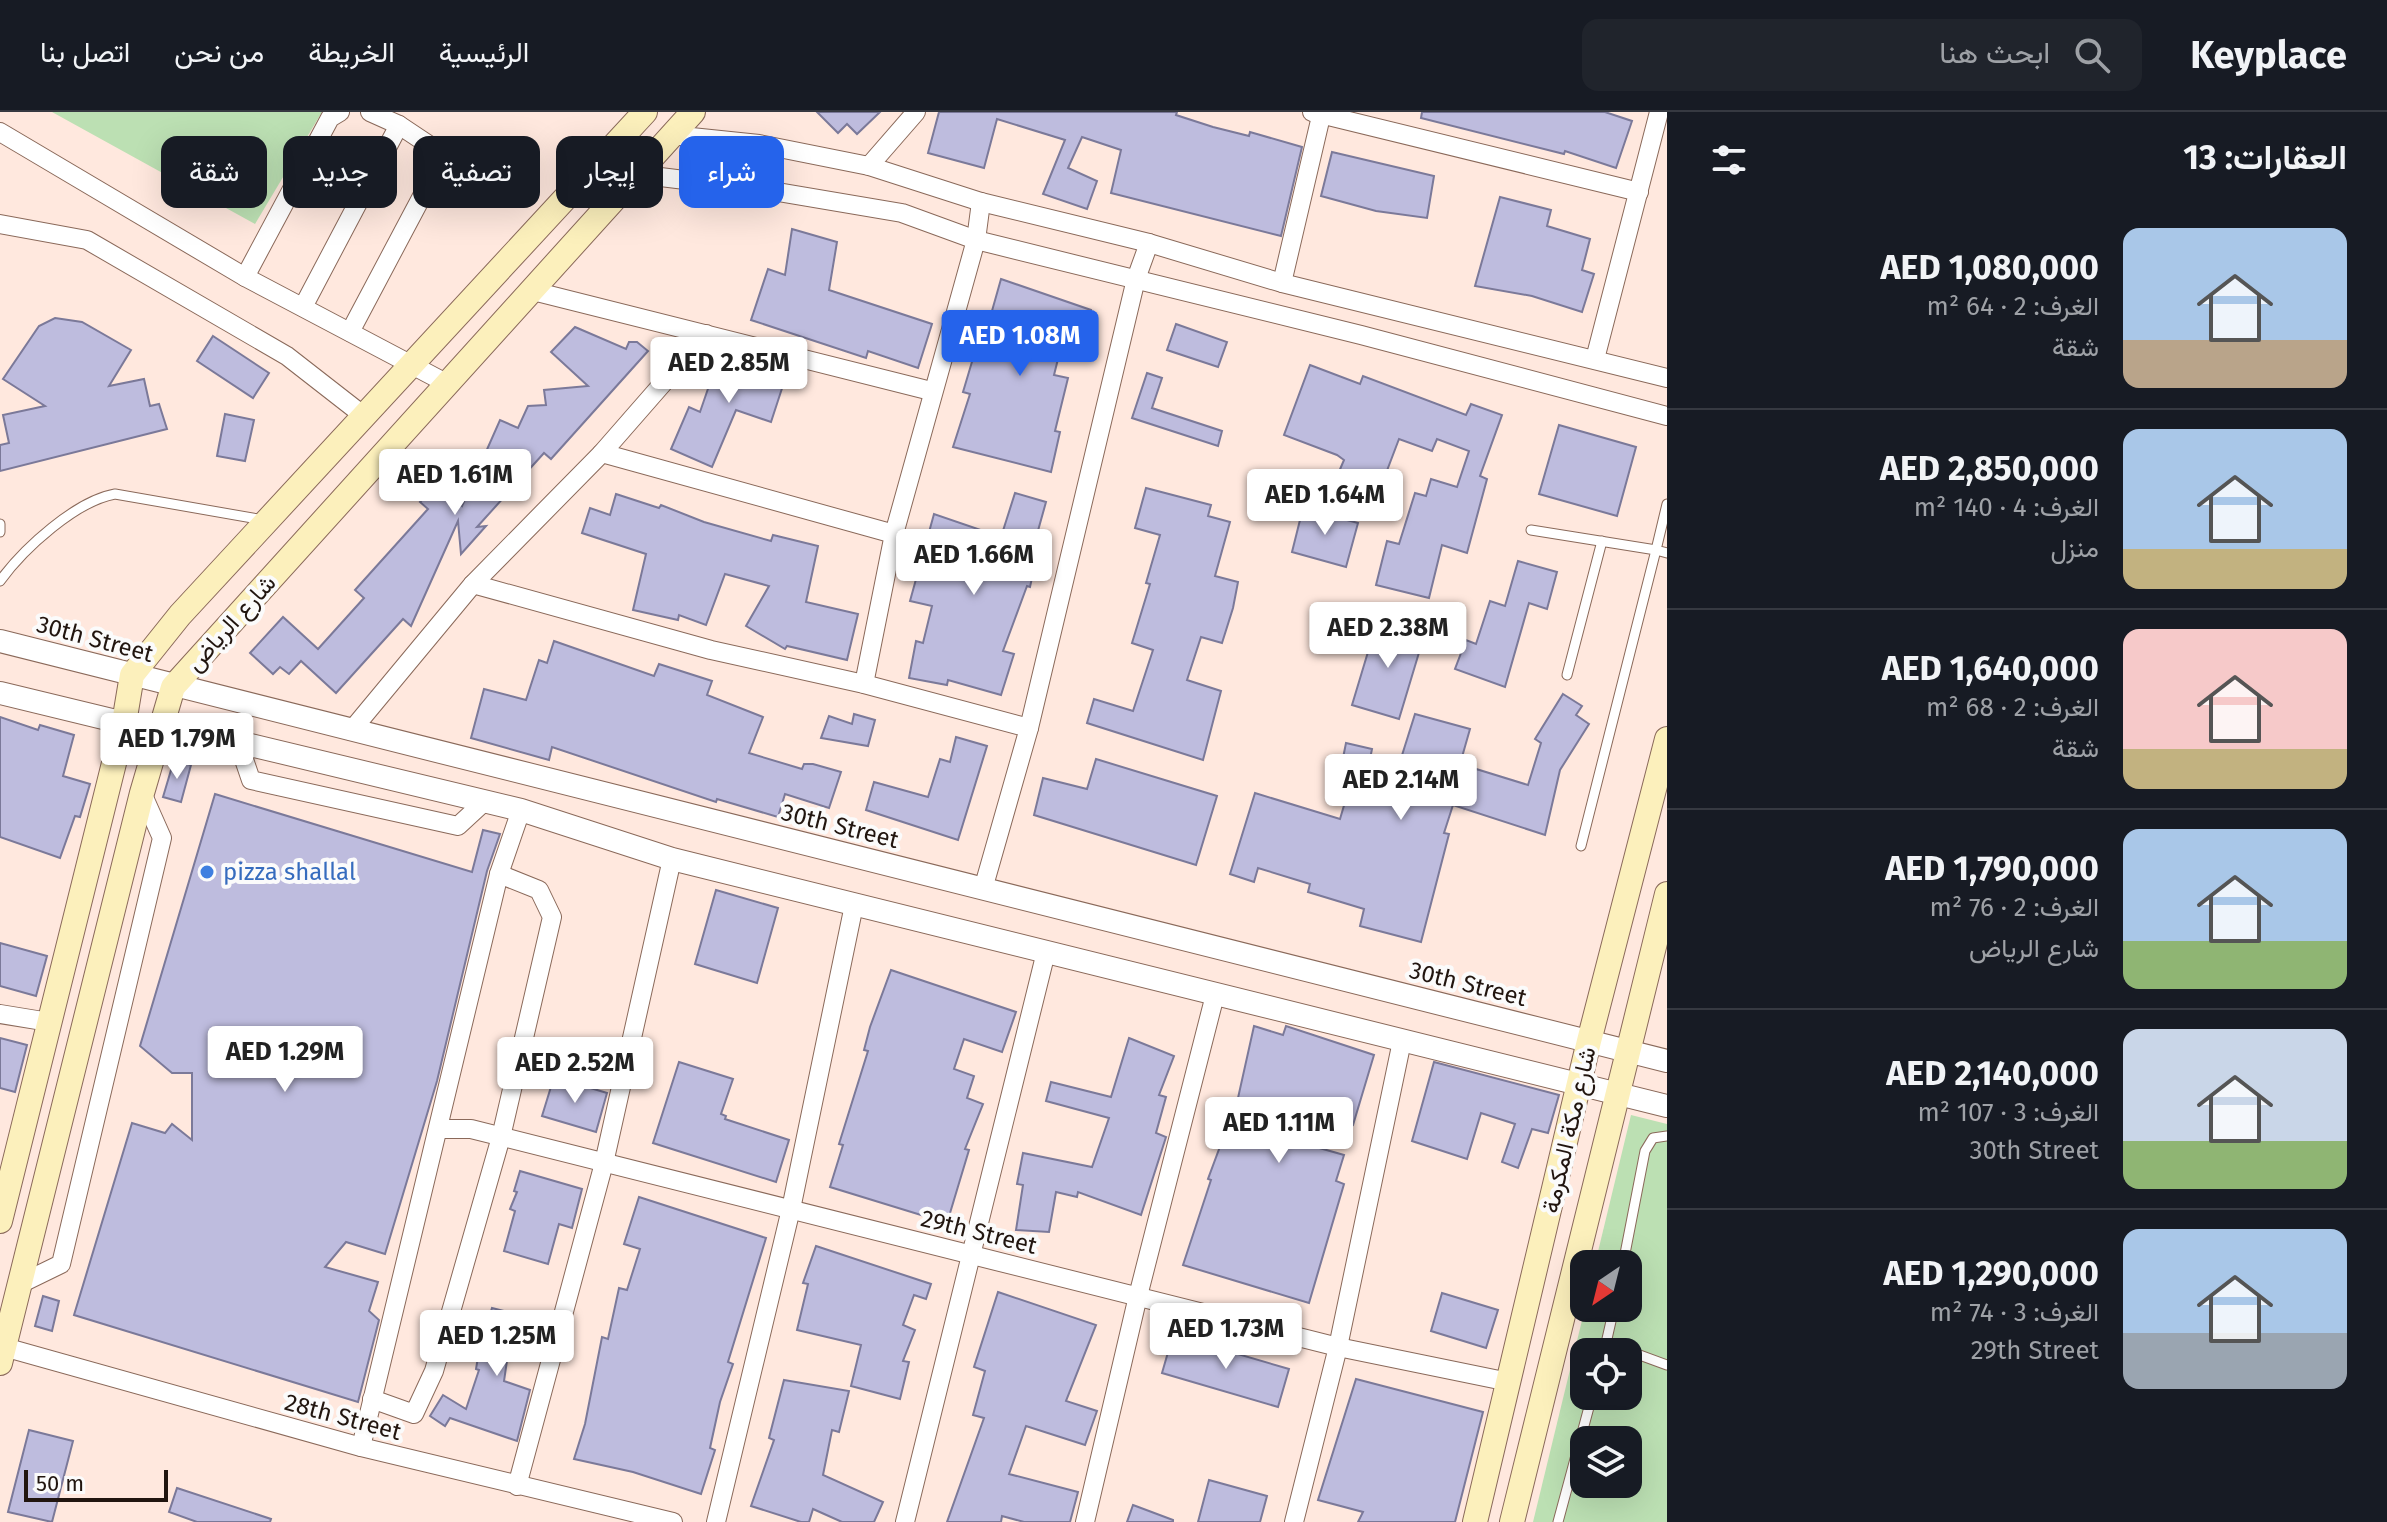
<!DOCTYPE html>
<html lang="ar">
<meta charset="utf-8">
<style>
:root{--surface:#171b24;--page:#20242c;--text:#f1f3f6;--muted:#9ea1a6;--line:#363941;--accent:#2563eb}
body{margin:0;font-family:"Fira Sans",Vazirmatn,sans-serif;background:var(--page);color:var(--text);direction:rtl;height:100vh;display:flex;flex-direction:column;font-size:30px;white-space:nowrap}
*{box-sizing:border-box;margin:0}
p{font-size:26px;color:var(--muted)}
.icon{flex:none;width:44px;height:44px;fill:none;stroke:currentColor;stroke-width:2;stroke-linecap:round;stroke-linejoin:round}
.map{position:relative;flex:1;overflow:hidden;direction:ltr}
.details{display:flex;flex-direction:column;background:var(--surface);width:720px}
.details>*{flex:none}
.banner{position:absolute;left:24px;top:24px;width:760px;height:72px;direction:rtl;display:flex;gap:16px}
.needle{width:52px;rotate:215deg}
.buttons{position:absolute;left:1570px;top:1138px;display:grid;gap:16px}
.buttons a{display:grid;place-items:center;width:72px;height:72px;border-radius:16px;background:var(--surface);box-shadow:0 8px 32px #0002;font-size:40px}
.scale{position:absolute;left:24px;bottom:20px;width:144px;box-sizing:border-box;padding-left:8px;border:4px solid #21150f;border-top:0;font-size:22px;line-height:28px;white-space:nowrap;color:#21150f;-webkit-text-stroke:6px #fbfbfb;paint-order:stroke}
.price{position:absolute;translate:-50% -68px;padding:0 18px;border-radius:8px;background:#fff;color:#222;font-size:26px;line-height:52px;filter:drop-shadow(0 2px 4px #0008)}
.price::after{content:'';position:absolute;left:50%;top:48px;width:24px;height:18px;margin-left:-12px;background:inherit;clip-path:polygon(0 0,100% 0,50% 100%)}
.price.on{background:var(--accent);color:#fff}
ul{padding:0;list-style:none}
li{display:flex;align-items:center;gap:24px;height:200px;padding:0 40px}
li+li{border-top:2px solid var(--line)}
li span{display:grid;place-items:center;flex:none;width:224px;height:160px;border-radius:16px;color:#555}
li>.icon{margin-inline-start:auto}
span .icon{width:96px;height:96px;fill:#fffc;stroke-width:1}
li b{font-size:34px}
h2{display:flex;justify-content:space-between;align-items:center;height:96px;padding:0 40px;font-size:34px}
.chip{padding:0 28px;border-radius:16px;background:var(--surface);box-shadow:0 8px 32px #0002;font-size:28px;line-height:72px}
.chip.on{background:var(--accent);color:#fff}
header{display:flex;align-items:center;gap:48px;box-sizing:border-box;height:112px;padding:0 40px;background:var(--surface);border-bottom:2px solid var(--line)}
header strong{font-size:38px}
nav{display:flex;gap:44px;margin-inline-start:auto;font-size:28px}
.search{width:560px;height:72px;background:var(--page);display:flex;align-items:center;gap:20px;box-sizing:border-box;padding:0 28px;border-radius:16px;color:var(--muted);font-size:30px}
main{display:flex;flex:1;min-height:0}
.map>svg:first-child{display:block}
.green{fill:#bce0b3;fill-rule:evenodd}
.building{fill:#bebcde;stroke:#7b7999;stroke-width:2}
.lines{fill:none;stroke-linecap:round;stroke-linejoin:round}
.service-casing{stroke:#8a695a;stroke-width:11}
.minor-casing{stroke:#8a695a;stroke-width:20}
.tertiary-casing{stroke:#8a695a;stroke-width:24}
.secondary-casing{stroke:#8a695a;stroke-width:26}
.service{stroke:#fff;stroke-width:9}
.minor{stroke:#fff;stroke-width:18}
.tertiary{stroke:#fff;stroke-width:22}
.secondary{stroke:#fcf0bc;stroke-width:24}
.shop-dot{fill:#3f7fe0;stroke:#fbfbfb;stroke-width:3}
.labels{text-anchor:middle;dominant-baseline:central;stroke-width:8;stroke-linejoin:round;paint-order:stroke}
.street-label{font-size:24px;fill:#21150f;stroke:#fbfbfb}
.shop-label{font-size:24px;fill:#366cbe;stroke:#fbfbfb;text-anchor:start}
</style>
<header>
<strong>Keyplace</strong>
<div class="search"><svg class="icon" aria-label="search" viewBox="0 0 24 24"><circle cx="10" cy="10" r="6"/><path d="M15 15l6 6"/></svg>ابحث هنا</div>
<nav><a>الرئيسية</a><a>الخريطة</a><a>من نحن</a><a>اتصل بنا</a></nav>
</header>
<main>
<section class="details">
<h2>العقارات: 13<svg class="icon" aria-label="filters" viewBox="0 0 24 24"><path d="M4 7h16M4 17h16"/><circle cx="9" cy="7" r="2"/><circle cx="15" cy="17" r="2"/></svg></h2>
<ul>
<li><span style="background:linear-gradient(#a9c7e8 70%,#b9a48a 0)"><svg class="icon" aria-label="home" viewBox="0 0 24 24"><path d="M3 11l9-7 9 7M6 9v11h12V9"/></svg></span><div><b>AED 1,080,000</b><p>الغرف: 2 · 64 m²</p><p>شقة</p></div></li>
<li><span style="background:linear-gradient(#a9c7e8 75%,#c2b280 0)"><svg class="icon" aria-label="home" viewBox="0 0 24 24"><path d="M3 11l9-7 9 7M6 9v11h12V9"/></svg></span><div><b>AED 2,850,000</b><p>الغرف: 4 · 140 m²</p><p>منزل</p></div></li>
<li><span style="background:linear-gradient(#f6c9c9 75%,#c2b280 0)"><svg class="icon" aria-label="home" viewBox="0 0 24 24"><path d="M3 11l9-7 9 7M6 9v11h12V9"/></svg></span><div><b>AED 1,640,000</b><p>الغرف: 2 · 68 m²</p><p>شقة</p></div></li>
<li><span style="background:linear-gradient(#a9c7e8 70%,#8fb573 0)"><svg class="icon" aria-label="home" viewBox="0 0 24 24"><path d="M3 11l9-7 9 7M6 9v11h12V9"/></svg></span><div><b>AED 1,790,000</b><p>الغرف: 2 · 76 m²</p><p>شارع الرياض</p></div></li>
<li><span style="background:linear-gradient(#c9d6e8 70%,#8fb573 0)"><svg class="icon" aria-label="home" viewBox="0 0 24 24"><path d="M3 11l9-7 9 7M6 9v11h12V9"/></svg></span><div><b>AED 2,140,000</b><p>الغرف: 3 · 107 m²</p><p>30th Street</p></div></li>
<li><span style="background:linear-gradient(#a9c7e8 65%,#9aa5b1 0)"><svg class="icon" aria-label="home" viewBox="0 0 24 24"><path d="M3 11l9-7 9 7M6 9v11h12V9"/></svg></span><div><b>AED 1,290,000</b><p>الغرف: 3 · 74 m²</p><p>29th Street</p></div></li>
</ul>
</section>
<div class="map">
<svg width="1667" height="1410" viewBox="0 0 1667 1410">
<rect width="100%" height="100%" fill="#ffe8de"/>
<g class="green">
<polygon points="52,0 322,0 255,112"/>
<path d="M1631,1003L1667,1012V1410H1533L1585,1196H1628V1152H1595ZM1584,1240H1628V1284H1584ZM1584,1328H1628V1372H1584Z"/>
</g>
<g class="building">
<polygon points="817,0 880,0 857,22 847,12 838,21"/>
<polygon points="939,0 1177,0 1176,3 1213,15 1249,24 1250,20 1302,35 1281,124 1111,81 1121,38 1082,25 1068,56 1097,69 1087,97 1043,82 1065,28 997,7 984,56 928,41"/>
<polygon points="1422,0 1605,0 1632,9 1616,56 1565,39 1564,42 1421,6"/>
<polygon points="1332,40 1434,64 1427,106 1376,99 1321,84"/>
<polygon points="1500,85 1551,98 1547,114 1590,127 1582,158 1594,162 1582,200 1532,184 1475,174"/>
<polygon points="792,117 837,130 829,178 932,212 918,256 868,239 866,246 751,208 768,157 785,163"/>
<polygon points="1001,167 1091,198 1081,236 1062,231 1054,263 1068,266 1055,319 1060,320 1051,360 953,335 970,282 963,280 974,243 979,245"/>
<polygon points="55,206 82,210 131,238 109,274 144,267 150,294 159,292 167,317 0,359 0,333 9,331 3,303 45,294 3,267 39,214"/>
<polygon points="1176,212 1227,230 1218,255 1167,238"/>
<polygon points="575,215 626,237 629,230 637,230 648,239 551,347 544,341 477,415 486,414 461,442 458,409 411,514 403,507 336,581 301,549 289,562 280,555 273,562 250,541 283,505 318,537 364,486 355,478 428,397 420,390 437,372 462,394 500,308 518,316 528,294 546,293 544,278 588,274 551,240"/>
<polygon points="213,224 269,261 253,286 197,249"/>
<polygon points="721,239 788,258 771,310 736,298 712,355 671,337 689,295 700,300"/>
<polygon points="1310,253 1360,272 1363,264 1466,303 1471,292 1502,303 1480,364 1487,367 1467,441 1442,433 1429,486 1376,473 1387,429 1399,432 1415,381 1426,384 1431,367 1457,375 1469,339 1437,327 1432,339 1399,327 1380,377 1338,362 1344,348 1337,343 1284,323"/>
<polygon points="1147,261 1162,266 1152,296 1222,319 1218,334 1132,306"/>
<polygon points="225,302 254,308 245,349 217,344"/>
<polygon points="1559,313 1636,335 1617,404 1539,382"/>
<polygon points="1146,376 1211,393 1208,404 1230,410 1215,464 1238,470 1233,496 1222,531 1201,525 1187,568 1221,579 1203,648 1087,611 1094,587 1133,599 1153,538 1132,531 1150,472 1146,471 1160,423 1135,416"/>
<polygon points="1015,381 1046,390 1034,433 1039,434 1030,475 1027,474 1003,539 1014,542 1001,583 948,568 947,573 909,566 916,529 923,531 932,494 910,489 934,402 1001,425"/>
<polygon points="616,382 659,396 661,393 704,410 771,429 773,423 818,434 806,490 858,502 847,548 787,534 785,537 746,514 769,474 725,462 706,513 679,503 678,508 633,498 646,442 582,421 590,396 610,403"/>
<polygon points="1303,396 1358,411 1346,455 1292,440"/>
<polygon points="1518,449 1557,460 1547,497 1529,491 1505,575 1455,557 1466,528 1476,532 1490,489 1505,494"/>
<polygon points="1377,510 1424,524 1399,607 1352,593"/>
<polygon points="554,529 654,564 659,552 712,569 707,583 763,605 749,641 802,657 804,652 813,652 841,660 829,696 785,682 778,705 717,687 716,690 552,635 549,648 471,626 484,577 526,588 539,548 547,551"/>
<polygon points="1563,582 1582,594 1576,603 1589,612 1560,658 1545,723 1453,693 1444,721 1449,722 1421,830 1360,814 1364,797 1308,780 1310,772 1258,756 1254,770 1230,762 1255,681 1340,707 1353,663 1340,661 1346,631 1372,637 1366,667 1392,675 1415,602 1470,617 1460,652 1528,673 1541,631 1535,627"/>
<polygon points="854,602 875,608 868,634 821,626 829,604 852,612"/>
<polygon points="0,605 38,618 40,613 74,623 63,664 90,672 80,705 75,704 60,746 0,725"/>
<polygon points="956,625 987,634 958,728 866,698 874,670 928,685 940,647 950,650"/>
<polygon points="1096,647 1217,684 1196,753 1034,703 1043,666 1087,677"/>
<polygon points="174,648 191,653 181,690 163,685"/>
<polygon points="215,682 472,760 483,718 500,722 487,759 437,969 385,1142 346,1130 325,1155 378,1170 369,1199 379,1208 358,1290 74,1203 132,1011 165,1021 172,1012 192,1028 192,961 172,961 140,934"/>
<polygon points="716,778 778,796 757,871 695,852"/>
<polygon points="0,831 47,844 36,884 0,874"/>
<polygon points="891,858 1016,900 1002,940 964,927 954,957 974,964 967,986 983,992 965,1037 969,1038 947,1111 830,1075 843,1033 839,1032 868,939 864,938 870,915"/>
<polygon points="1254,914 1283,923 1286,914 1374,943 1353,1013 1322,1004 1309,1033 1344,1043 1336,1069 1344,1072 1309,1191 1183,1153 1211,1068 1208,1067 1238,986"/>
<polygon points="0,926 27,933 15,980 0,976"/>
<polygon points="1129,926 1174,944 1159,983 1166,985 1156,1021 1166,1025 1141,1103 1078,1080 1077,1085 1056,1080 1049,1120 1016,1118 1023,1073 1017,1072 1023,1041 1092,1055 1109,1006 1046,989 1051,970 1111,985"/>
<polygon points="679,950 733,967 721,1002 726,1004 725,1007 789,1028 776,1070 653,1031"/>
<polygon points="1434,950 1559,983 1548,1021 1532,1017 1518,1056 1502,1050 1515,1012 1481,1001 1467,1047 1412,1029"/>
<polygon points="554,965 607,981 596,1020 542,1004"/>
<polygon points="520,1059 582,1077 572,1116 559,1112 548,1152 504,1139 515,1099 510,1097 517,1080 514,1079"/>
<polygon points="639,1085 766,1126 728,1250 733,1252 720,1290 710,1336 715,1338 701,1382 633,1360 574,1347 585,1312 602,1225 608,1227 619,1176 627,1178 640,1137 624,1132"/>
<polygon points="816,1134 931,1172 926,1187 914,1183 903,1213 915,1218 903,1249 909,1250 900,1287 851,1274 861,1233 797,1218 808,1172 803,1171"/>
<polygon points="998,1180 1096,1213 1066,1289 1097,1299 1085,1333 1026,1314 1009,1362 1078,1380 1070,1410 1024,1410 1002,1404 1001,1410 947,1410 984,1306 973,1303 985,1259 974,1255"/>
<polygon points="1442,1181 1498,1198 1486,1236 1431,1219"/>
<polygon points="43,1184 59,1189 52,1219 35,1214"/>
<polygon points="492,1196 545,1209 538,1242 509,1235 504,1269 530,1278 517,1329 450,1306 445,1314 430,1304 443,1283 466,1297 479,1258 476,1257 479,1239"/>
<polygon points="1173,1223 1289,1257 1278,1295 1162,1261"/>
<polygon points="1356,1267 1483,1300 1455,1410 1358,1410 1363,1400 1318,1388"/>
<polygon points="784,1268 849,1279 839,1320 832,1318 823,1363 883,1390 874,1410 842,1410 813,1397 809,1410 801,1410 751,1394 774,1328 769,1326"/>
<polygon points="29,1318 73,1329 52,1410 8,1400"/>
<polygon points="1209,1368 1267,1384 1260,1410 1198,1410"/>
<polygon points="177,1376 271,1407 270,1410 197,1410 169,1400"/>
<polygon points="1133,1393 1173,1408 1173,1410 1127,1410"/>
</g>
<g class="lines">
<g class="service-casing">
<g id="service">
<polyline points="1667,392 1656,438 1667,441"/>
<polyline points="0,412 0,420"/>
<polyline points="1531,418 1656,438 1581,734"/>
<path d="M0,469C24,436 76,389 115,382L264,408"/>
<polyline points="1567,563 1602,429"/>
<polyline points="1623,1152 1645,1039 1653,1026 1667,1024"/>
<polyline points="1607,1231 1667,1253"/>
<polyline points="1604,1240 1614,1196"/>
<polyline points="1558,1410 1592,1284"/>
</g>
</g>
<g class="minor-casing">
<g id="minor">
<polyline points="1312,0 1639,80"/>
<polyline points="0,20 245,165 446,271"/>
<polyline points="672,23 759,32 869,54 981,90 1149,131 1282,171 1667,266"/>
<polyline points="869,54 916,0"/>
<polyline points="636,62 766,78 902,101 976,128 1361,223 1667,304"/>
<polyline points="0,112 87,128 287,244 364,304"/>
<polyline points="245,165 330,6 340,0"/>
<polyline points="1282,171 1322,0"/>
<polyline points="529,178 931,279"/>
<polyline points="303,195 399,13"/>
<polyline points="350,220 429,71 438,39 399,13 370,0"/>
<polyline points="1595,247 1659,0"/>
<polyline points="602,341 894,422"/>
<polyline points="473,472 711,538 864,572 1029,616"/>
<polyline points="864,572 894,422 976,128 981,90"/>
<polyline points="351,619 473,472 602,341 706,222"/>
<polyline points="238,630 251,668 458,714 484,690"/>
<polyline points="983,777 1029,616 1136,167 1149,131"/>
<polyline points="0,902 49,910"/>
<polyline points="438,1017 471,1017 1338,1235 1509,1270"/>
<polyline points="20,1172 61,1152 162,726 142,681"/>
<polyline points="4,1235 361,1335 673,1410"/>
<polyline points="372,1287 414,1302 434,1259 501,1025 552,805 539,778 499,762"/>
<polyline points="361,1335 499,762 521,698"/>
<polyline points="517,1374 604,1051 672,747"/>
<polyline points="716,1410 791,1097 854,793"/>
<polyline points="905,1410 1046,840"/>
<polyline points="1085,1410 1138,1184 1215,883"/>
<polyline points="1294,1410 1338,1235 1402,929"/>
</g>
</g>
<g class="tertiary-casing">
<g id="tertiary">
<polyline points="0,529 1667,949"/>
<polyline points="0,581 124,611 238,630 521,698 672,747 1667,994"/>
</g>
</g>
<g class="secondary-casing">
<g id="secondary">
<polyline points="0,1109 124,611 132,563 180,503 645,0"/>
<polyline points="0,1251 142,681 173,575 693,0"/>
<polyline points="1475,1410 1589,929 1667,627"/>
<polyline points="1512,1410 1667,782"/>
</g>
</g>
<use href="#service" class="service"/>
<use href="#minor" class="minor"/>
<use href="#tertiary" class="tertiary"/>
<use href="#secondary" class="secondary"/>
</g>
<circle class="shop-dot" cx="207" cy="760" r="8"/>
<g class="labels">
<g class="street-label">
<text transform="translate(231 511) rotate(-48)">شارع الرياض</text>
<text transform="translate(95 527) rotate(15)">30th Street</text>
<text transform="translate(840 714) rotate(14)">30th Street</text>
<text transform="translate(1468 872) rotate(14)">30th Street</text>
<text transform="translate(1569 1018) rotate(-77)">شارع مكة المكرمة</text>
<text transform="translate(979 1120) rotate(14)">29th Street</text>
<text transform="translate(343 1305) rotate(15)">28th Street</text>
</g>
<g class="shop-label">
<text x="223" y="760">pizza shallal</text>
</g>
</g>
</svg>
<div class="buttons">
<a><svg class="needle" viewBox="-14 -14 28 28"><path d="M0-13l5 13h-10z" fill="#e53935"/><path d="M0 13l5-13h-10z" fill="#9ea1a6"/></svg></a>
<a><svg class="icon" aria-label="locate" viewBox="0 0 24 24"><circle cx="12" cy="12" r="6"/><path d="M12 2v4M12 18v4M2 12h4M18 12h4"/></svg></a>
<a><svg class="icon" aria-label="layers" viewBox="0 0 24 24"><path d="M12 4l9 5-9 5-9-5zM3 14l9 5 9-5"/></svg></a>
</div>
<div class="scale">50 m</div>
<b class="price on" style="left:1020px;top:266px">AED 1.08M</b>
<b class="price" style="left:729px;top:293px">AED 2.85M</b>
<b class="price" style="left:455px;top:405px">AED 1.61M</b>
<b class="price" style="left:1325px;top:425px">AED 1.64M</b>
<b class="price" style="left:974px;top:485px">AED 1.66M</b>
<b class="price" style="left:1388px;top:558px">AED 2.38M</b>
<b class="price" style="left:177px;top:669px">AED 1.79M</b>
<b class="price" style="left:1401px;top:710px">AED 2.14M</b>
<b class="price" style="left:285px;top:982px">AED 1.29M</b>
<b class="price" style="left:575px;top:993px">AED 2.52M</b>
<b class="price" style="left:1279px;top:1053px">AED 1.11M</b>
<b class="price" style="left:1226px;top:1259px">AED 1.73M</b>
<b class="price" style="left:497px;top:1266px">AED 1.25M</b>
<div class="banner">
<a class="chip on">شراء</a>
<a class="chip">إيجار</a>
<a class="chip">تصفية</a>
<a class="chip">جديد</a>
<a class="chip">شقة</a>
</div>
</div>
</main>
